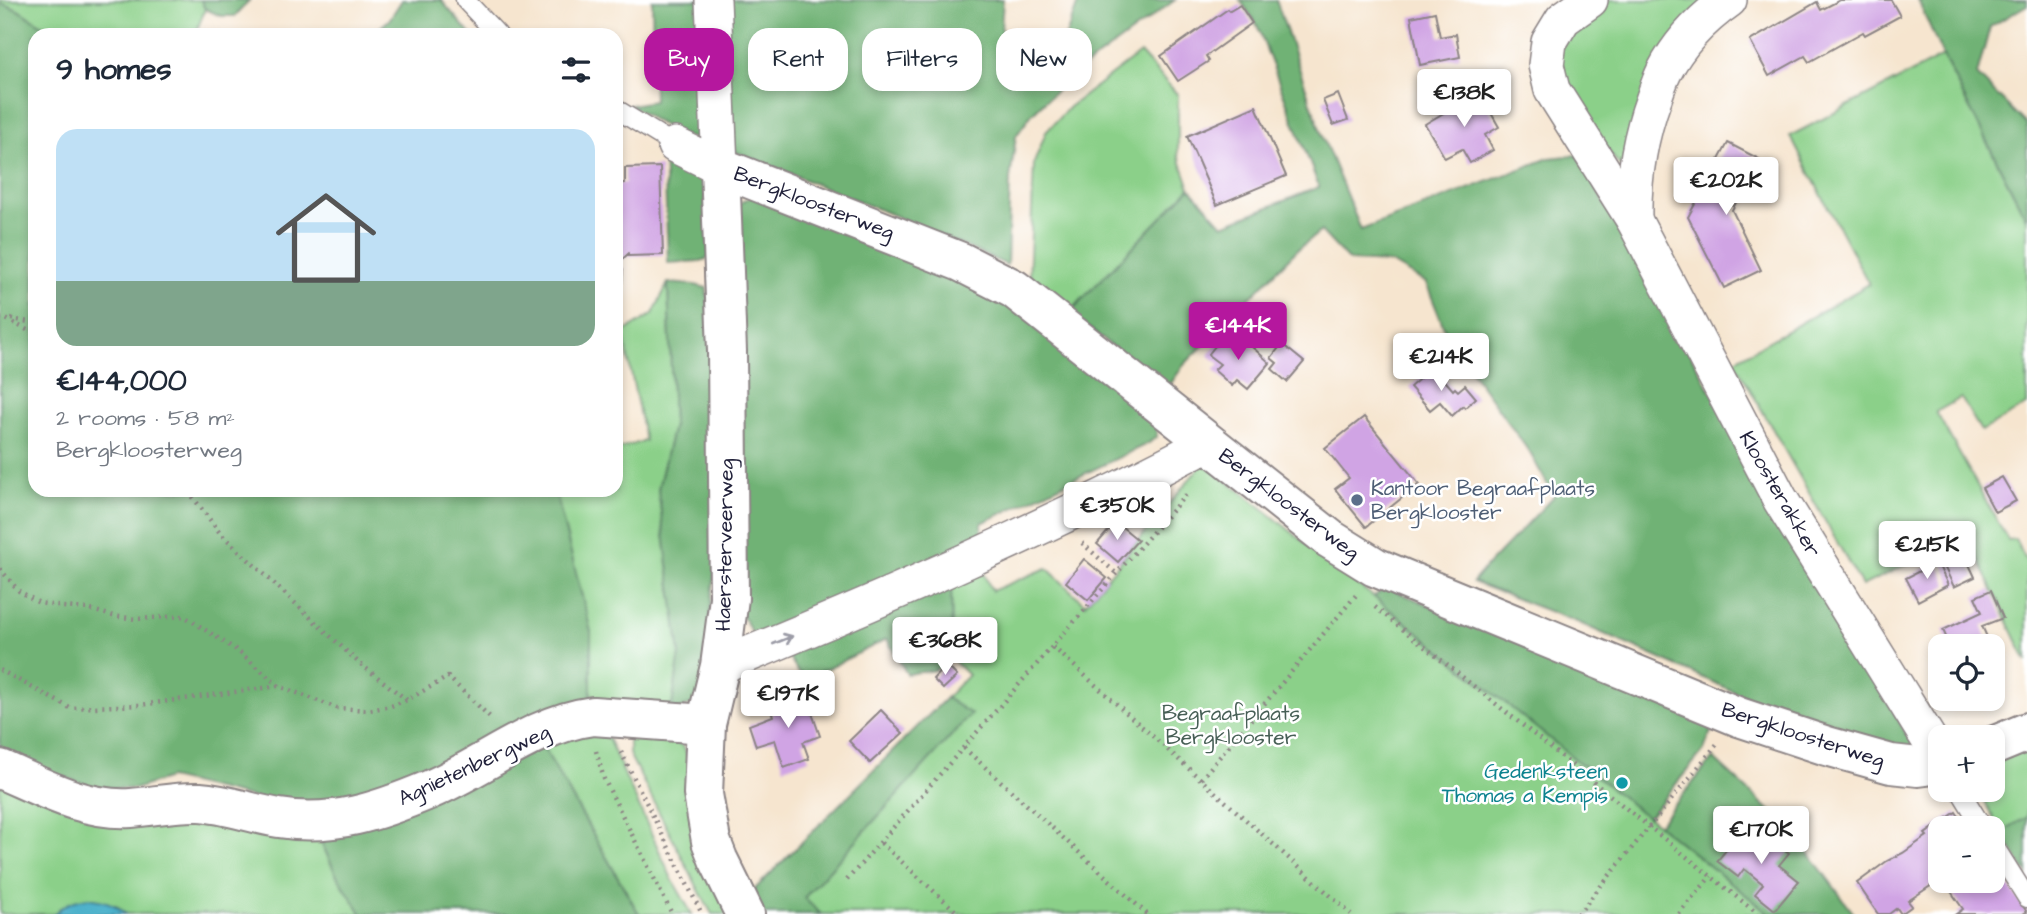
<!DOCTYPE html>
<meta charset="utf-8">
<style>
:root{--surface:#fff;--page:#f2f2f3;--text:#1f2937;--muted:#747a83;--accent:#b5179e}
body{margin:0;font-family:"Architects Daughter",sans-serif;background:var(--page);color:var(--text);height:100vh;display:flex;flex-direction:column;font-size:26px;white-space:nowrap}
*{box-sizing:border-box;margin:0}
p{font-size:23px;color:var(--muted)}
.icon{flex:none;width:38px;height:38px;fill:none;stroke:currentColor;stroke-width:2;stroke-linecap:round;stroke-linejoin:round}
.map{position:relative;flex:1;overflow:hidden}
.sheet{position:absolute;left:28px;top:28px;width:595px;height:469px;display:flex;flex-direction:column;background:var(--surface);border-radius:21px;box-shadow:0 4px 10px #0003}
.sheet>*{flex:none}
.banner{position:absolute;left:644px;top:28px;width:665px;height:63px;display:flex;gap:14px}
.tools{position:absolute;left:1928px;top:634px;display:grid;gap:14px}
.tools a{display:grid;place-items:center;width:77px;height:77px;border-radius:14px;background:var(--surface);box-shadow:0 4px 10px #0003;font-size:35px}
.price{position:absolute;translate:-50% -60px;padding:0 16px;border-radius:7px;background:#fff;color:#222;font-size:23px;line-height:46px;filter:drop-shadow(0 2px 4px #0008)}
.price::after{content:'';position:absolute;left:50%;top:42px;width:21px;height:16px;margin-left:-10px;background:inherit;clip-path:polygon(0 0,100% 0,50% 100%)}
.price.on{background:var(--accent);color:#fff}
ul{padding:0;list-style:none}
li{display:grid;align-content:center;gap:14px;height:371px;padding:0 28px}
li span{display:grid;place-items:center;height:217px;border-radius:21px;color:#555}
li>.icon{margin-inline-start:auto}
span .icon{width:126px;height:126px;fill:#fffc;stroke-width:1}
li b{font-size:30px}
h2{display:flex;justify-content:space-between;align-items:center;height:84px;padding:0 28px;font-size:30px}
.pill{padding:0 24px;border-radius:21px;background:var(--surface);box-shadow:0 4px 10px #0003;font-size:24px;line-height:63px}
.pill.on{background:var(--accent);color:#fff}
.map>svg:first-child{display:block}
.green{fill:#8bd089;stroke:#567962;stroke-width:2}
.forest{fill:#70b275;stroke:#496a58;stroke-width:2}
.water{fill:#4bb1ca;stroke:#366a82;stroke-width:2}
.building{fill:#d0a4e4}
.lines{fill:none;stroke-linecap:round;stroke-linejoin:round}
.service-casing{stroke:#8c8485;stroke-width:21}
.minor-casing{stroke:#8c8485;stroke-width:38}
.tertiary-casing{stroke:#8c8485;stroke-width:42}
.path{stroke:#8c8485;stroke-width:4.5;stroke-dasharray:2 5;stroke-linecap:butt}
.service{stroke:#fff;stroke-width:18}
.minor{stroke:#fff;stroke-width:35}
.tertiary{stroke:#fff;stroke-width:38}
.oneway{stroke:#9c9ca7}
.service-dot{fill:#5c6f8a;stroke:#fff;stroke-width:2.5}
.culture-dot{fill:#0f9aa8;stroke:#fff;stroke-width:2.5}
.labels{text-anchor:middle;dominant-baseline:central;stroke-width:5;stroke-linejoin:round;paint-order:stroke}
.street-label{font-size:21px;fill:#22223b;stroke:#fff}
.service-label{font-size:21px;fill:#4e5e75;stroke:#fff;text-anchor:start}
.park-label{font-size:21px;fill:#475f56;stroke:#fff}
.culture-label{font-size:21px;fill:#0d838f;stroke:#fff;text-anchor:end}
</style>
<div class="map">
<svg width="2027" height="914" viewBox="0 0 2027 914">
<rect width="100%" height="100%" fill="#fff"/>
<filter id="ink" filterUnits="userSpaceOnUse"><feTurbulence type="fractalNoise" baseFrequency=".0143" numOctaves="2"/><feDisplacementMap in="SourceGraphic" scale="14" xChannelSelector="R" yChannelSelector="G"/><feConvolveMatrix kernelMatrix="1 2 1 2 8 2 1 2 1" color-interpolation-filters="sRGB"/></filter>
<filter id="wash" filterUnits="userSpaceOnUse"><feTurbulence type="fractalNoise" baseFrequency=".00686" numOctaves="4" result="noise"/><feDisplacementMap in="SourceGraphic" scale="28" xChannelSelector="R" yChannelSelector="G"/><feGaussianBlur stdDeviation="1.57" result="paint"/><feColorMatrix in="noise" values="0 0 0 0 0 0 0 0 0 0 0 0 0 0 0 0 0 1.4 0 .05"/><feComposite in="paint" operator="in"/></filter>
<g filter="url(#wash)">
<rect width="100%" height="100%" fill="#f6e5cf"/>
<g class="green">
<polygon points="0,0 201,0 205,9 195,35 59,35 16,9 0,3"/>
<polygon points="1607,0 1714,0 1625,172 1568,102 1557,54 1563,37"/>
<polygon points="1140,53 1178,95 1178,154 1190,188 1069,313 1029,280 1034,163 1046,132 1069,107"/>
<polygon points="1943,56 2027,220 2027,405 1981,431 1961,398 1936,412 2008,540 2015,539 2027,562 2027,662 1967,535 1862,586 1734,361 1869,284 1790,136"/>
<polygon points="668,283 673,426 658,489 680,654 671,713 591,705 591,632 555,490 616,490 616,449 645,441 623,333 653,314"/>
<path d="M1203,463C1262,505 1316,554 1374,597L1770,914H821L803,898L970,714L946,698L968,675L952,659L951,578L980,566L992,591L1047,568L1085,604Z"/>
<path d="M634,731C663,731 669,727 687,753L734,914H712L702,896L629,754V742Z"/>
<polygon points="574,733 607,736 672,879 692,914 639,914 543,747"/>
<polygon points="2027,745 2027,817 2001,832 1982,797 1981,789 1993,789 1994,759"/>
<polygon points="0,785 318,835 336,874 362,914 126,914 116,905 60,908 54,914 0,914"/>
</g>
<g class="forest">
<polygon points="201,0 250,0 235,16 221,16 205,9"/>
<polygon points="402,0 441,0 471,35 371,35 389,20"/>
<path d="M652,0H700L703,139C682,141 648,116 630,105L654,101Z"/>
<polygon points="723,0 1003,0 1000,44 1064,41 1079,0 1175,0 1068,79 1032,114 1016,136 1010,179 1007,265 893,215 731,150"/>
<polygon points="1240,0 1276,0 1323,138 1361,230 1549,158 1577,155 1916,751 1864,741 1787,715 1577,622 1473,582 1484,569 1554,496 1530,453 1449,340 1426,283 1391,263 1349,261 1321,231 1297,250 1183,366 1167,389 1069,313 1190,188 1223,225 1319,187 1257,25"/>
<polygon points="1918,0 2027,0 2027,5 1990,27 1977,75 2027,125 2027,220 1943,56"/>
<polygon points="0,3 16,9 59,35 35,35 35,490 555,490 591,632 591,705 374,797 285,805 169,778 135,789 96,788 0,756"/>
<polygon points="664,152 704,170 709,258 701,261 668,263"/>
<polygon points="759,192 998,295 1156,418 1157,436 1149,443 982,523 981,545 762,638 752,633 740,612 736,205"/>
<polygon points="668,283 695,285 707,288 718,548 699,701 671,713 680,654 658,489 673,426"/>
<polygon points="951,578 952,659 935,670 907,674 887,639 808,678 798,672 786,652"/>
<polygon points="1386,587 1699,717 1712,729 1704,750 1648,818 1374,597"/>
<polygon points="946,698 971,714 804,898 821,914 759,914 749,895"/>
<polygon points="543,747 639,914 362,914 336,874 318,835"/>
<polygon points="1713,758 1794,833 1854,914 1770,914 1658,825"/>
<polygon points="2027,817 2027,874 2001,832"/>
</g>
<path class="water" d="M88,898C104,900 114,903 126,914H54C64,904 74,900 88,898Z"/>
<g id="blocks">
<g class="building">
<polygon points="1840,0 1891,0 1900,16 1865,35 1863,32 1809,62 1805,56 1769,76 1750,41 1817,2 1821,10"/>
<polygon points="1240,5 1252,23 1206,56 1209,61 1178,81 1161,56 1228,9 1230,11"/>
<polygon points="1435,12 1440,37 1456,34 1460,57 1420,65 1411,17"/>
<polygon points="1479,92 1499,127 1485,135 1493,150 1470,163 1462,149 1445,158 1425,124"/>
<polygon points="1338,94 1348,120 1333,125 1323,100"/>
<polygon points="1256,106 1286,176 1217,205 1187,136"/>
<polygon points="1728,143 1759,159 1732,210 1761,270 1724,288 1688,217"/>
<polygon points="660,167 663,255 628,256 628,254 618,263 623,269 622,285 616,291 616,184 625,183 625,168"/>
<polygon points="1223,336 1234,345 1241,337 1270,363 1248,389 1237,380 1232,386 1214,370 1220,364 1208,355"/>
<polygon points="1282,344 1304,362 1287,382 1272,369 1277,363 1271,358"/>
<polygon points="1433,367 1453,390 1455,388 1458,391 1465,385 1476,398 1465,408 1463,406 1452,416 1440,402 1430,410 1410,387"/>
<polygon points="1364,417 1419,484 1366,527 1335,489 1349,478 1325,448"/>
<polygon points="2002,477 2016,501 1995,512 1982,488"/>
<polygon points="1116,522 1138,540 1118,562 1097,544"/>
<polygon points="1959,543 1975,577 1954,587 1938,554"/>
<polygon points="1084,559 1107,578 1088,600 1066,582"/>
<polygon points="1937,562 1948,585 1918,601 1906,578"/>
<polygon points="1991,590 2003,618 1982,626 1991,646 1950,646 1943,630 1982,612 1975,597"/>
<polygon points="946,665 957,676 943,689 933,679"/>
<polygon points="806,696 820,736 803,742 809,759 784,768 775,740 756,746 749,725 773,716 770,708"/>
<polygon points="881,710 903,733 870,763 849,741"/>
<polygon points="1956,812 1967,828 1941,828 1941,879 1908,901 1912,906 1901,914 1897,908 1889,914 1878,914 1857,883 1887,861 1903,853 1927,836 1925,834"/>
<polygon points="1745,827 1764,842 1768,836 1789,853 1779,865 1799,881 1775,910 1755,894 1763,884 1744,869 1738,877 1717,861"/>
<polygon points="1993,863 2027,912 2023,914 1956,914 1963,909 1943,880 1993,880"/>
</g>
</g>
</g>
<g filter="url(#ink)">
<use href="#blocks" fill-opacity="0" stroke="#8c8485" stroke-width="2"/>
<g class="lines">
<g class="service-casing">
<g id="service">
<polyline points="465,0 498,35"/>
<polyline points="616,109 675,145"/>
<polyline points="1959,789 1983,828"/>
<polyline points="1993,844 2027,898"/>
</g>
</g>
<g class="minor-casing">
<g id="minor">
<polyline points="1590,0 1563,19 1549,42 1546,65 1552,90 1634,220 1780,499 1941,759"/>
<polyline points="675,145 720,167 713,0"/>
<path d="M1634,220C1633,177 1639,139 1654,98C1657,89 1660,80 1664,72C1679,43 1702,19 1729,0"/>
<path d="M720,666C886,598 1050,527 1208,443"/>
</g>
</g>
<g class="tertiary-casing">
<g id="tertiary">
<polyline points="1993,746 2027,732"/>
<path d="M0,769C42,787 84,811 131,808C155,806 177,801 200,802C227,804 253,814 279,818C333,827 379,811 429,790C484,767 533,724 593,716L706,724"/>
<polyline points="745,914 718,859 711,841 703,794 706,724 720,666 729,598 727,351 720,167 961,262 1014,289 1330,539 1375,567 1739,717 1827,746 1891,764 1918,767 1941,764"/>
</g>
</g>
<g class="path">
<polyline points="0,318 4,318 35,334"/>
<polyline points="11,319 35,323"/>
<polyline points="193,490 192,496 220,533 358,662 407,700"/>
<polyline points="1082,543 1117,574"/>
<polyline points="0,569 19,591 39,603 63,607 88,609 113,616 136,619 184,616 238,651 279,686 337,708 369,710 391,706 407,700 448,677 492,719"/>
<polyline points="1375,607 1758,914"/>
<polyline points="1053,647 1351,914"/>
<polyline points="0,670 70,708 140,705 278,686"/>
<polyline points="964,748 1147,914"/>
<polyline points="596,751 604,779 672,914"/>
<polyline points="621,752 702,914"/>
<polyline points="1201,779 1357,594"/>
<polyline points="881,843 959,914"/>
<polyline points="847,880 1189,491"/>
<polyline points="1578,914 1717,744"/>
<polyline points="1679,914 1711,876"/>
</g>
<use href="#service" class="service"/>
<use href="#minor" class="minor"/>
<use href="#tertiary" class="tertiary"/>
</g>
<defs><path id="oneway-shaft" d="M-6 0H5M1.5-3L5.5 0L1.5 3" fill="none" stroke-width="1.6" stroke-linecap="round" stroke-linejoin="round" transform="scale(1.75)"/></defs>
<use class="oneway" href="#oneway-shaft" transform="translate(783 640) rotate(-22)"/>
</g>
<circle class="service-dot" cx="1357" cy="500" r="7"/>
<circle class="culture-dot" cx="1622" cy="783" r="7"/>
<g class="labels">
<g class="street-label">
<text transform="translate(814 203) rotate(21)">Bergkloosterweg</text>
<text transform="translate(1780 494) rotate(60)">Kloosterakker</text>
<text transform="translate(1289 504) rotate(37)">Bergkloosterweg</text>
<text transform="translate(725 545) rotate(-89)">Haersterveerweg</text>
<text transform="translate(1803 735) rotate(18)">Bergkloosterweg</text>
<text transform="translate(474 765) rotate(-25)">Agnietenbergweg</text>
</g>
<g class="service-label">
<text x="1371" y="488">Kantoor Begraafplaats<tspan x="1371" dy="24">Bergklooster</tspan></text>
</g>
<g class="park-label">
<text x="1231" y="713">Begraafplaats<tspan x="1231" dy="24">Bergklooster</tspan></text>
</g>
<g class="culture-label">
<text x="1608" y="771">Gedenksteen<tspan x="1608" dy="24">Thomas a Kempis</tspan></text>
</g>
</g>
</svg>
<div class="tools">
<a><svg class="icon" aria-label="locate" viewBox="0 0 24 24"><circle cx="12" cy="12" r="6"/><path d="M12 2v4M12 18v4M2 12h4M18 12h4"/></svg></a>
<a>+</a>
<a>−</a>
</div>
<b class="price" style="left:1464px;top:129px">€138K</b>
<b class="price" style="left:1726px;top:217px">€202K</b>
<b class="price on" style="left:1238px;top:362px">€144K</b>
<b class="price" style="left:1441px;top:393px">€214K</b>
<b class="price" style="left:1117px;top:542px">€350K</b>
<b class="price" style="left:1927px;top:581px">€215K</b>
<b class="price" style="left:945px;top:677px">€368K</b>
<b class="price" style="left:788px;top:730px">€197K</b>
<b class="price" style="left:1761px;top:866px">€170K</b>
<div class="banner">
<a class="pill on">Buy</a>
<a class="pill">Rent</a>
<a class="pill">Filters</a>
<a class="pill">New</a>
</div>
<section class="sheet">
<h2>9 homes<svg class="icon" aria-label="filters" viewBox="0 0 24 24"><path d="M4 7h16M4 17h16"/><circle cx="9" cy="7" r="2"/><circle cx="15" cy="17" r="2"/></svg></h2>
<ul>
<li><span style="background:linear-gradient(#bfe0f5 70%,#7fa58c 0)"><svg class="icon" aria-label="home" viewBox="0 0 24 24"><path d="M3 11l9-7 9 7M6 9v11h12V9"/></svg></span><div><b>€144,000</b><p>2 rooms · 58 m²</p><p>Bergkloosterweg</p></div></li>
</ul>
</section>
</div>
